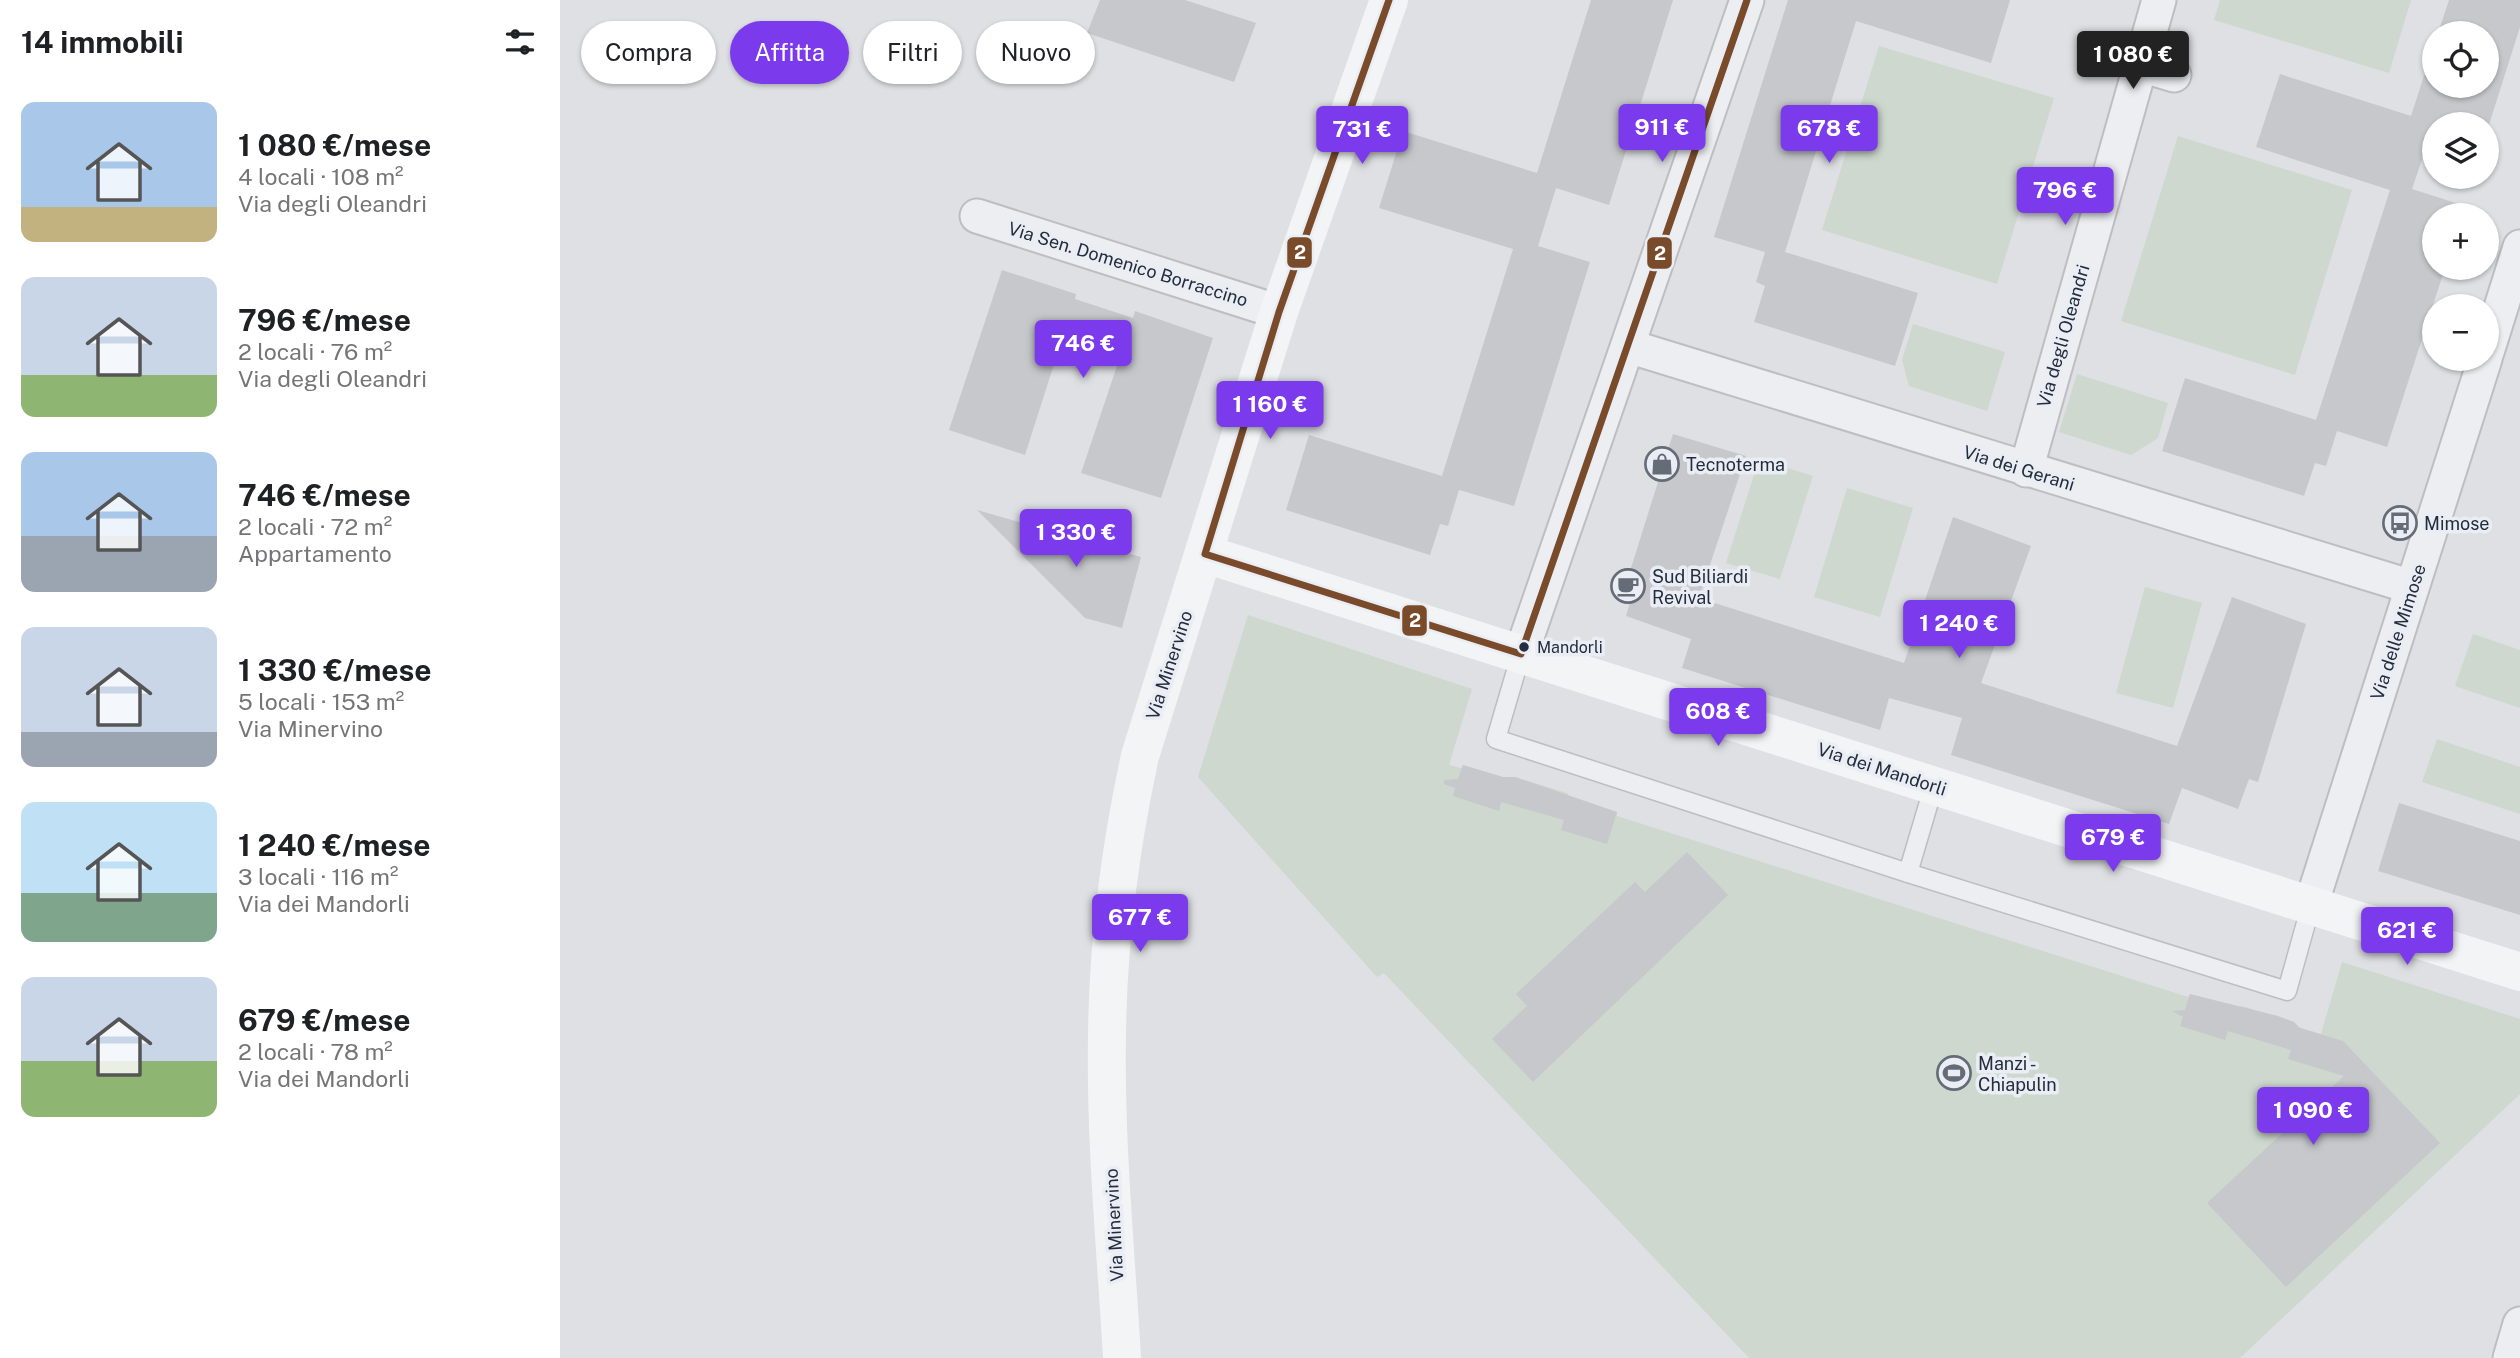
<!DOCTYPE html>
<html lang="it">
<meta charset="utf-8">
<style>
:root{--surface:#fff;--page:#f2f2f2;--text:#202124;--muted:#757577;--accent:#7c3aed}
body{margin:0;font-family:"Public Sans",sans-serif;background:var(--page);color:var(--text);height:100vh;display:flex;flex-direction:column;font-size:26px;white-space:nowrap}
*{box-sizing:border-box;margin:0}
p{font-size:23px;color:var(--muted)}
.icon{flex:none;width:38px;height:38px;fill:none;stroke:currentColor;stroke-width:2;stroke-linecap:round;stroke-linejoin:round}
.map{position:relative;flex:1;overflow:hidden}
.side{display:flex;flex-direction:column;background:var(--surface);width:560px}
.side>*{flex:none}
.top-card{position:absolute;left:21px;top:21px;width:665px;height:63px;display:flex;gap:14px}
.fabs{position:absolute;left:1862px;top:21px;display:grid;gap:14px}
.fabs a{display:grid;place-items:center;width:77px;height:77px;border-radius:50%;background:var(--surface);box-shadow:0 2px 5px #0004;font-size:35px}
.price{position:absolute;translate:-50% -60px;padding:0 16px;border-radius:7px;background:var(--accent);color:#fff;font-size:23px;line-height:46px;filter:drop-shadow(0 2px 4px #0008)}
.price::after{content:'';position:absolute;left:50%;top:42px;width:21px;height:16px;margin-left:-10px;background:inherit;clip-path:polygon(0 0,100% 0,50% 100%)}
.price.selected{background:#222;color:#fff}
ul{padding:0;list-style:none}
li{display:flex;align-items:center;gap:21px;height:175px;padding:0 21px}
li span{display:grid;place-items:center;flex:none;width:196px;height:140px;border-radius:14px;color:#555}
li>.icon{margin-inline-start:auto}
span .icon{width:84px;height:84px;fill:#fffc;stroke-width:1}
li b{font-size:30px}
h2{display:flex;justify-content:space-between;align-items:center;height:84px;padding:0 21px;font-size:30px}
.chip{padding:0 24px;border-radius:32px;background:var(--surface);box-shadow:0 2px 5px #0004;font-size:24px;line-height:63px}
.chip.selected{background:var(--accent);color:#fff}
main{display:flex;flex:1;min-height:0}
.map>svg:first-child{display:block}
.green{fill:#ced8ce}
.building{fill:#c6c8cc}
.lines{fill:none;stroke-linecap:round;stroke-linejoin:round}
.lane-casing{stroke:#bcbec2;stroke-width:21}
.street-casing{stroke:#bcbec2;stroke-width:37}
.lane{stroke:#edeef1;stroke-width:18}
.street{stroke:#edeef1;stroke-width:33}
.secondary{stroke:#f2f4f5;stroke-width:38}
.bus-1-casing{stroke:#eaeef4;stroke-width:12}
.bus-1{stroke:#7a4b2a;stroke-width:7}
.bus-dot{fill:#242d3d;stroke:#eaeef4;stroke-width:2.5}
.labels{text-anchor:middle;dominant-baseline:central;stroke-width:7;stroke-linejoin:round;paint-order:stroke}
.bus-label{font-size:16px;fill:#242d3d;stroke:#eaeef4;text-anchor:start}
.street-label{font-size:18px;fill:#242d3d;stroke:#eaeef4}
.poi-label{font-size:18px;fill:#242d3d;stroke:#eaeef4;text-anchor:start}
.line-badge{stroke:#eaeef4;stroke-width:2.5}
.badge-label{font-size:19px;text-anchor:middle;font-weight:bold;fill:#fff}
</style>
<main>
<section class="side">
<h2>14 immobili<svg class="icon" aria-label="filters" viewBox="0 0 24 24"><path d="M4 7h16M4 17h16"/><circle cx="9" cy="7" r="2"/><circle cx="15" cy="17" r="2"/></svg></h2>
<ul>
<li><span style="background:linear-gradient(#a9c7e8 75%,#c2b280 0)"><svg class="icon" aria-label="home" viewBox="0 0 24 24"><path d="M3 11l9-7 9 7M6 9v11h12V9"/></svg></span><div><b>1 080 €/mese</b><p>4 locali · 108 m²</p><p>Via degli Oleandri</p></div></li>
<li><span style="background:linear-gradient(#c9d6e8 70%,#8fb573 0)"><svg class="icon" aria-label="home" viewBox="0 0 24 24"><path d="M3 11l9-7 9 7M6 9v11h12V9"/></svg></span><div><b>796 €/mese</b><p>2 locali · 76 m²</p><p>Via degli Oleandri</p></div></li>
<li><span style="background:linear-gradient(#a9c7e8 60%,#9aa5b1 0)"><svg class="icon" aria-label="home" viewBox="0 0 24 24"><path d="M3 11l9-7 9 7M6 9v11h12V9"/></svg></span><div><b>746 €/mese</b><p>2 locali · 72 m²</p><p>Appartamento</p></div></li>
<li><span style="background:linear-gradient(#c9d6e8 75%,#9aa5b1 0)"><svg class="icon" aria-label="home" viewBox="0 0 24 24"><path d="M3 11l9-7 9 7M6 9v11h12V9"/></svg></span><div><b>1 330 €/mese</b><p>5 locali · 153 m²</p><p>Via Minervino</p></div></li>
<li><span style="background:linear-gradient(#bfe0f5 65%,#7fa58c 0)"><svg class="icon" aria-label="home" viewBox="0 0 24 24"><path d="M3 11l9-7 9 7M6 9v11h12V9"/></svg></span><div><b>1 240 €/mese</b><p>3 locali · 116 m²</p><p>Via dei Mandorli</p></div></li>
<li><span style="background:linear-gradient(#c9d6e8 60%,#8fb573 0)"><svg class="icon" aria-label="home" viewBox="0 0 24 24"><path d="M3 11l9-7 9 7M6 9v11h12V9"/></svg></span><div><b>679 €/mese</b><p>2 locali · 78 m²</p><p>Via dei Mandorli</p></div></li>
</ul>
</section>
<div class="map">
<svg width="1960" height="1358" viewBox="0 0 1960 1358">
<rect width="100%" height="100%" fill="#dee0e4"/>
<g class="green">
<polygon points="1660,0 1851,0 1829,73 1654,20"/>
<polygon points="1319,46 1494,98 1437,284 1262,230"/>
<polygon points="1618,136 1792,190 1735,375 1561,321"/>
<polygon points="1353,324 1445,352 1427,411 1349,386 1342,360"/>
<polygon points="1517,374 1608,403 1598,438 1571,455 1499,432"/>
<polygon points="1199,459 1253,476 1220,579 1166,563"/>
<polygon points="1287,488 1353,508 1320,617 1254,597"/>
<polygon points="1585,587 1642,603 1613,708 1556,693"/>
<polygon points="688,615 912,689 889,765 901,768 903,765 948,779 955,777 1007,793 1011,798 1057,812 1057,816 1628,997 1630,994 1675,1008 1682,1006 1734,1022 1738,1027 1761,1034 1782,962 1960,1019 1960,1094 1680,1358 1189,1358 824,973 817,977 638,777"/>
<polygon points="1913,634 1960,650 1960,708 1895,686"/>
<polygon points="1877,739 1960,767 1960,814 1862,782"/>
</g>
<g class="building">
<polygon points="540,0 625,0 696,23 674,82 527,33"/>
<polygon points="1031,0 1113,0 1049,205 996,188 978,246 1030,262 954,506 899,490 888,526 880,524 870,555 726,510 749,435 882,476 953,249 819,208 843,131 977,173"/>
<polygon points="1228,0 1450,0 1431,63 1296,21 1225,252 1358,293 1335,366 1194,322 1205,286 1196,282 1205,252 1154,237"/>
<polygon points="1889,0 1960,0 1960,27 1927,131 1927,124 1874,124 1852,189 1905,206 1902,215 1874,215 1874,268 1885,268 1827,447 1777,431 1766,466 1755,463 1744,496 1602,451 1625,378 1756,420 1830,190 1696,147 1720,74 1851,116 1874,45 1874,86 1927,86 1927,33 1878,33"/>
<polygon points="442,270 516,294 515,299 573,318 575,311 653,338 601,498 521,473 562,351 504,333 465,455 389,430"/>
<polygon points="1113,434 1186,456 1139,598 1344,663 1393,517 1471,546 1421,683 1617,746 1672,597 1746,624 1698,782 1689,779 1678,809 1622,788 1609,824 1391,755 1402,718 1329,698 1320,730 1122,668 1131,639 1066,616 1074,588 1066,584"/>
<polygon points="417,510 581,557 562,628 525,618"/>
<polygon points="903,765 943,777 955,777 1057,812 1047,844 1001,830 1004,820 941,802 939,811 893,796 895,788 884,784 884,780 898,779"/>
<polygon points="1839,803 1960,841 1960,915 1818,871"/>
<polygon points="1127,852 1168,895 973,1082 932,1039 967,1006 956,994 1075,882 1085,892"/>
<polygon points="1630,994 1718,1016 1734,1022 1740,1028 1783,1041 1880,1143 1726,1287 1647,1203 1784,1076 1728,1059 1731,1050 1668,1031 1665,1040 1620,1026 1623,1017 1612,1011 1625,1010"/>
</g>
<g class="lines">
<g class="lane-casing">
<g id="lane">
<polyline points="961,654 936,739 1348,873 1727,991 1751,905"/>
<polyline points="1348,873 1374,785"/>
</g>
</g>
<g class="street-casing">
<g id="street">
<polyline points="1548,55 1614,75"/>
<polyline points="417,216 719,312"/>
<polyline points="1068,346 1852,587"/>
<polyline points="1927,352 1960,247"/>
<polyline points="1466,470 1599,0"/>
<polyline points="961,654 1187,0"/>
<polyline points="1751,905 1925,359"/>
<polyline points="1950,1358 1960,1324"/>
</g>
</g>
<use href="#lane" class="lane"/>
<use href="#street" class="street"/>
<g class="secondary">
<polyline points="645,554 1960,972"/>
<path d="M562,1358C556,1251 545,1142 547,1035C548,941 560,848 580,756L719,312L829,0"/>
</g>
<g class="bus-1-casing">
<polyline id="bus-1" points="829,0 719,312 645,554 961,654 1187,0"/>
</g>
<use href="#bus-1" class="bus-1"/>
</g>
<defs>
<g id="shop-ring" transform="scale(1.75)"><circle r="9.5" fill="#eaeef4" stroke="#656c77" stroke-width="1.5"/><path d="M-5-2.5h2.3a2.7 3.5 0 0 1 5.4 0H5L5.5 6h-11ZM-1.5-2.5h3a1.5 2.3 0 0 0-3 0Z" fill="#656c77"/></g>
<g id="bus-ring" transform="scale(1.75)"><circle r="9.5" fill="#eaeef4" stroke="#656c77" stroke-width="1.5"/><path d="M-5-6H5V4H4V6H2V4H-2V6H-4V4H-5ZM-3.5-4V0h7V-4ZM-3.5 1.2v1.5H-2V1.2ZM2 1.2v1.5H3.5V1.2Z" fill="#656c77"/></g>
<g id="cafe-ring" transform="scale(1.75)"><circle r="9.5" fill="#eaeef4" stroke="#656c77" stroke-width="1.5"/><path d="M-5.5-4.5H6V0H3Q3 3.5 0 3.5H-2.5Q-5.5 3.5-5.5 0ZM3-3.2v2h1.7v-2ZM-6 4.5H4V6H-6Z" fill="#656c77"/></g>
<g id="stadium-ring" transform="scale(1.75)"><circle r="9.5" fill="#eaeef4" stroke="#656c77" stroke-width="1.5"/><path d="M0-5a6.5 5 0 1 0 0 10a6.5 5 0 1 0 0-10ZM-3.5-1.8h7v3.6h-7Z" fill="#656c77"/></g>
</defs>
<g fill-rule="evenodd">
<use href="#shop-ring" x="1102" y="464"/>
<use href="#bus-ring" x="1840" y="523"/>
<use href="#cafe-ring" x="1068" y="586"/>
<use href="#stadium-ring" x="1394" y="1073"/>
</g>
<circle class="bus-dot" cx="964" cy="647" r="6"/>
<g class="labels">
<g class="bus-label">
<text x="977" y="647">Mandorli</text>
</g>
<g class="street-label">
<text transform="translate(568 264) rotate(17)">Via Sen. Domenico Borraccino</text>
<text transform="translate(1503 336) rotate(-74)">Via degli Oleandri</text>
<text transform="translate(1459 468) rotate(17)">Via dei Gerani</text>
<text transform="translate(1838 632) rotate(-72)">Via delle Mimose</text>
<text transform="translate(609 665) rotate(-72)">Via Minervino</text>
<text transform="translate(1322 769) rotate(18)">Via dei Mandorli</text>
<text transform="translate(554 1225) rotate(-93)">Via Minervino</text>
</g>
<g class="poi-label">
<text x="1126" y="464">Tecnoterma</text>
<text x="1864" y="523">Mimose</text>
<text x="1092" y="576">Sud Biliardi<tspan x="1092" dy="21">Revival</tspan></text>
<text x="1418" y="1063">Manzi -<tspan x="1418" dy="21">Chiapulin</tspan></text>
</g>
</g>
<g class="line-badge">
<rect x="726" y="236" width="27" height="33" rx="7" fill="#7a4b2a"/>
<rect x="1086" y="236" width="27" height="34" rx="7" fill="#7a4b2a"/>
<rect x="841" y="604" width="27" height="33" rx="7" fill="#7a4b2a"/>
</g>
<g class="badge-label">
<text x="740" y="259">2</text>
<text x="1100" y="260">2</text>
<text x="855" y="627">2</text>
</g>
</svg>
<div class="fabs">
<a><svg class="icon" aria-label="locate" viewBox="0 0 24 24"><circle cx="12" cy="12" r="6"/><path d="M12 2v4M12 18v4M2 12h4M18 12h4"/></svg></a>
<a><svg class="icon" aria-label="layers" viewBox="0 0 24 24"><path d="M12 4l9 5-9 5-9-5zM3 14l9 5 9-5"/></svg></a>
<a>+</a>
<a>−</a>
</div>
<b class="price selected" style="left:1573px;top:91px">1 080 €</b>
<b class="price" style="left:1102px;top:164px">911 €</b>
<b class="price" style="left:1269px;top:165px">678 €</b>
<b class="price" style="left:802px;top:166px">731 €</b>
<b class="price" style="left:1505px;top:227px">796 €</b>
<b class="price" style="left:523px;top:380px">746 €</b>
<b class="price" style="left:710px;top:441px">1 160 €</b>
<b class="price" style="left:516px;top:569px">1 330 €</b>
<b class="price" style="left:1399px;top:660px">1 240 €</b>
<b class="price" style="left:1158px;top:748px">608 €</b>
<b class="price" style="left:1553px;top:874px">679 €</b>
<b class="price" style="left:580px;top:954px">677 €</b>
<b class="price" style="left:1847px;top:967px">621 €</b>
<b class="price" style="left:1753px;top:1147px">1 090 €</b>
<div class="top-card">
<a class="chip">Compra</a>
<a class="chip selected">Affitta</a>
<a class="chip">Filtri</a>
<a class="chip">Nuovo</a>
</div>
</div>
</main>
